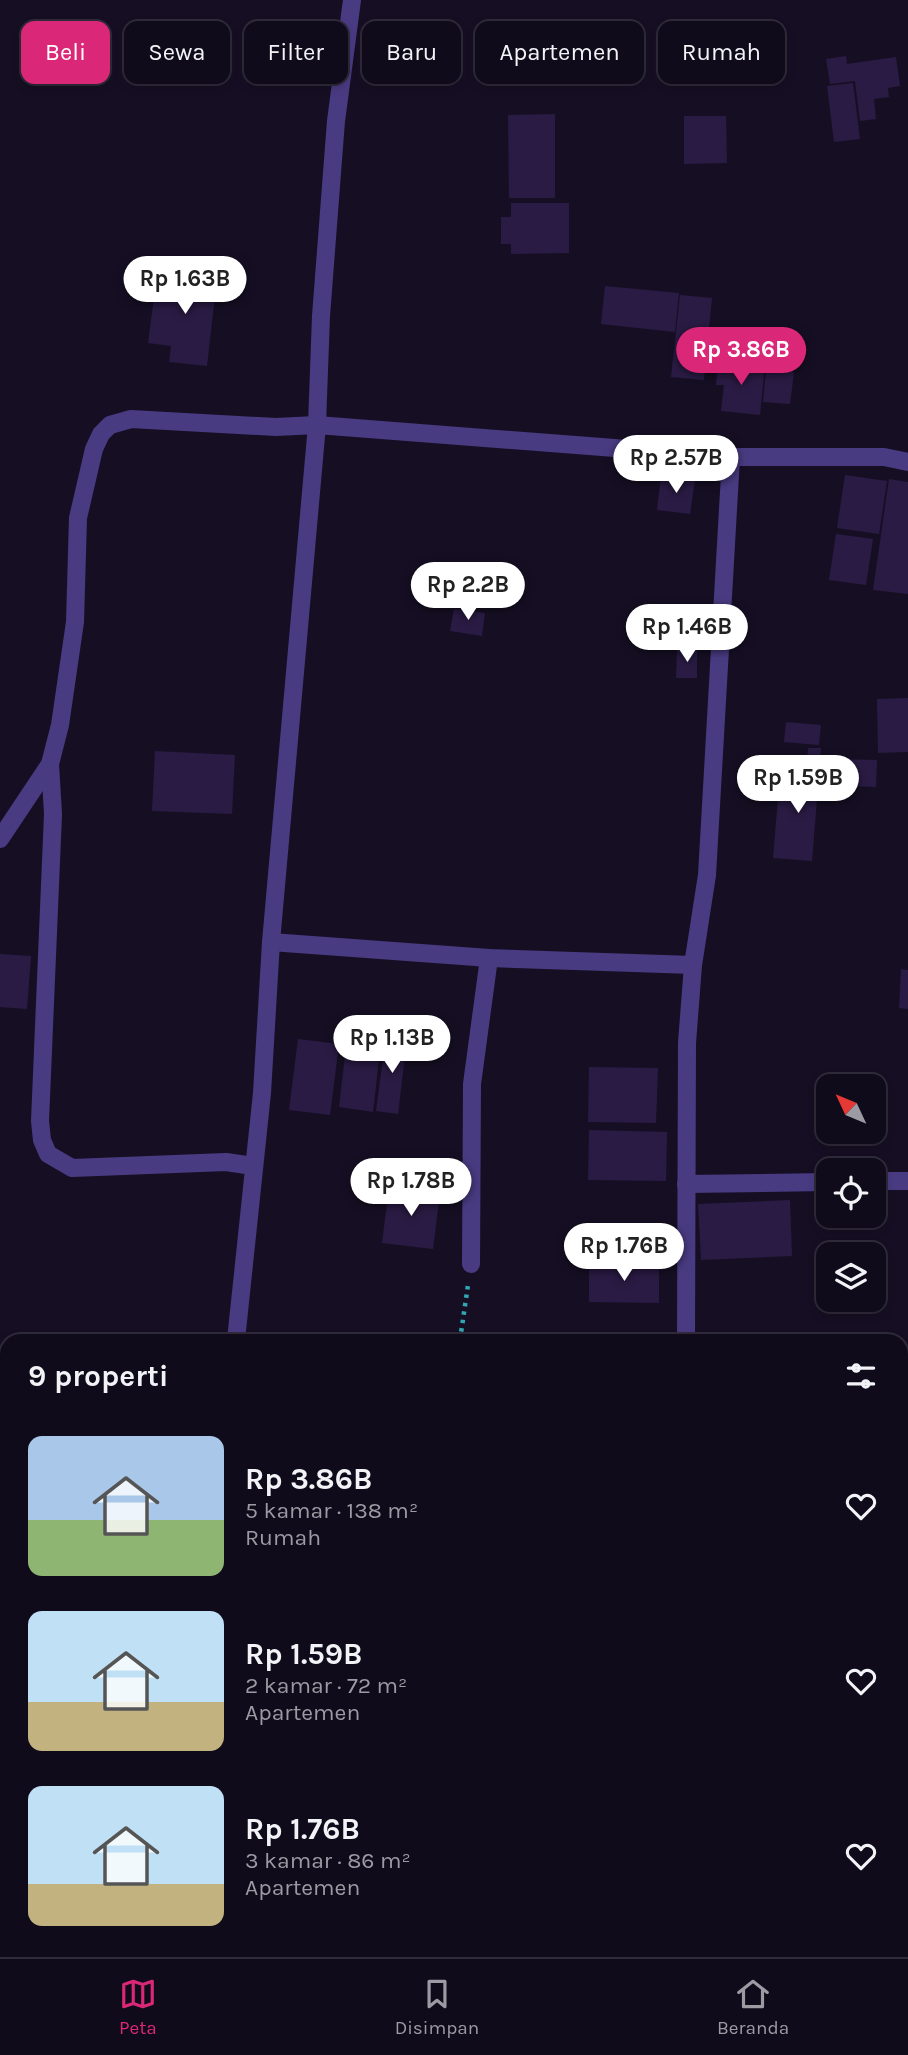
<!DOCTYPE html>
<html lang="id">
<meta charset="utf-8">
<style>
:root{--surface:#100b1b;--page:#191424;--text:#f1f3f6;--muted:#9c9ba3;--line:#302b3a;--accent:#db2777}
body{margin:0;font-family:Karla,sans-serif;background:var(--page);color:var(--text);height:100vh;display:flex;flex-direction:column;font-size:26px;white-space:nowrap}
*{box-sizing:border-box;margin:0}
p{font-size:23px;color:var(--muted)}
.icon{flex:none;width:38px;height:38px;fill:none;stroke:currentColor;stroke-width:2;stroke-linecap:round;stroke-linejoin:round}
.map{position:relative;flex:1;overflow:hidden}
.drawer{position:absolute;left:0px;top:1334px;width:908px;height:625px;display:flex;flex-direction:column;background:var(--surface);border-radius:21px 21px 0 0;box-shadow:0 4px 10px #0003,0 0 0 2px var(--line)}
.drawer>*{flex:none}
.banner{position:absolute;left:21px;top:21px;width:866px;height:63px;display:flex;gap:14px}
.needle{width:46px;rotate:314deg}
.buttons{position:absolute;left:816px;top:1074px;display:grid;gap:14px}
.buttons a{display:grid;place-items:center;width:70px;height:70px;border-radius:14px;background:var(--surface);box-shadow:0 4px 10px #0003,0 0 0 2px var(--line);font-size:35px}
.price{position:absolute;translate:-50% -60px;padding:0 16px;border-radius:24px;background:#fff;color:#222;font-size:23px;line-height:46px;filter:drop-shadow(0 2px 4px #0008)}
.price::after{content:'';position:absolute;left:50%;top:42px;width:21px;height:16px;margin-left:-10px;background:inherit;clip-path:polygon(0 0,100% 0,50% 100%)}
.price.active{background:var(--accent);color:#fff}
ul{padding:0;list-style:none}
li{display:flex;align-items:center;gap:21px;height:175px;padding:0 28px}
li span{display:grid;place-items:center;flex:none;width:196px;height:140px;border-radius:14px;color:#555}
li>.icon{margin-inline-start:auto}
span .icon{width:84px;height:84px;fill:#fffc;stroke-width:1}
li b{font-size:30px}
h2{display:flex;justify-content:space-between;align-items:center;height:84px;padding:0 28px;font-size:30px}
.tag{padding:0 24px;border-radius:14px;background:var(--surface);box-shadow:0 4px 10px #0003,0 0 0 2px var(--line);font-size:24px;line-height:63px}
.tag.active{background:var(--accent);color:#fff}
.tab-bar{display:flex;justify-content:space-around;align-items:center;height:98px;border-top:2px solid var(--line);background:var(--surface);font-size:19px;color:var(--muted)}
.tab-bar a{display:grid;justify-items:center;gap:4px}
.tab-bar .active{color:var(--accent)}
.map>svg:first-child{display:block}
.building{fill:#2a1b44}
.lines{fill:none;stroke-linecap:round;stroke-linejoin:round}
.path{stroke:#31a7b3;stroke-width:4.5;stroke-dasharray:3.5 5;stroke-linecap:butt}
.street{stroke:#493b82;stroke-width:18}
</style>
<div class="map">
<svg width="908" height="1957" viewBox="0 0 908 1957">
<rect width="100%" height="100%" fill="#160f24"/>
<g class="building">
<polygon points="846,56 847,64 896,57 900,86 888,88 889,97 874,99 876,119 860,121 855,81 830,84 826,59"/>
<polygon points="853,83 860,139 834,142 827,86"/>
<polygon points="555,114 555,198 509,198 508,115"/>
<polygon points="684,116 726,116 727,163 684,164"/>
<polygon points="511,203 569,203 569,253 511,254 511,244 501,244 501,217 511,217"/>
<polygon points="185,265 218,269 207,366 169,362 171,346 148,343 156,282 183,284"/>
<polygon points="605,286 679,293 675,332 601,324"/>
<polygon points="680,295 712,298 704,380 671,377"/>
<polygon points="718,360 765,365 760,415 721,411 724,385 716,385"/>
<polygon points="766,370 794,372 790,404 763,402"/>
<polygon points="661,475 695,480 690,514 657,510"/>
<polygon points="845,475 887,481 879,534 837,528"/>
<polygon points="889,479 908,482 908,594 873,590"/>
<polygon points="836,534 873,539 866,585 829,580"/>
<polygon points="454,609 485,613 482,636 450,631"/>
<polygon points="677,650 697,650 697,678 676,678"/>
<polygon points="908,698 908,752 878,753 877,699"/>
<polygon points="786,722 821,725 819,745 784,742"/>
<polygon points="808,748 821,748 812,861 773,858 779,786 805,788"/>
<polygon points="155,751 235,755 232,814 152,811"/>
<polygon points="834,759 877,760 876,787 848,786 848,779 833,779"/>
<polygon points="0,954 31,956 27,1009 0,1007"/>
<polygon points="901,969 908,970 908,1009 899,1008"/>
<polygon points="386,1036 407,1039 398,1114 376,1111"/>
<polygon points="347,1038 381,1042 373,1112 339,1107"/>
<polygon points="298,1039 339,1044 330,1115 289,1110"/>
<polygon points="589,1067 658,1068 656,1123 588,1122"/>
<polygon points="589,1130 667,1132 666,1181 588,1180"/>
<polygon points="389,1187 440,1193 433,1249 382,1243"/>
<polygon points="790,1200 792,1256 701,1260 698,1204"/>
<polygon points="589,1263 659,1263 659,1303 589,1302"/>
<rect x="901" y="1383" width="7" height="46"/>
<rect x="901" y="1540" width="7" height="39"/>
<polygon points="908,1618 908,1671 904,1676 901,1673 901,1626"/>
</g>
<g class="lines">
<polyline class="path" points="460,1340 468,1285"/>
<g class="street">
<polyline points="50,764 53,814 40,1121 42,1140 48,1154 72,1168 226,1162 253,1166"/>
<polyline points="0,839 50,764 60,725 75,622 78,518 94,449 101,434 110,425 131,419 276,427 317,425 731,457 884,457 908,462"/>
<polyline points="271,942 489,958 693,965"/>
<polyline points="873,1181 908,1181"/>
<polyline points="686,1184 828,1182"/>
<polyline points="471,1264 472,1084 489,958"/>
<polyline points="236,1340 262,1093 271,942 317,425 321,316 336,121 352,0"/>
<polyline points="686,1340 687,1043 693,965 707,875 731,457"/>
<polyline points="901,1368 908,1368"/>
<polyline points="0,1775 7,1778"/>
<polyline points="901,1824 908,1804"/>
<polyline points="901,1854 908,1867"/>
<polyline points="85,1957 86,1951"/>
</g>
</g>
</svg>
<div class="buttons">
<a><svg class="needle" viewBox="-14 -14 28 28"><path d="M0-13l5 13h-10z" fill="#e53935"/><path d="M0 13l5-13h-10z" fill="#9c9ba3"/></svg></a>
<a><svg class="icon" aria-label="locate" viewBox="0 0 24 24"><circle cx="12" cy="12" r="6"/><path d="M12 2v4M12 18v4M2 12h4M18 12h4"/></svg></a>
<a><svg class="icon" aria-label="layers" viewBox="0 0 24 24"><path d="M12 4l9 5-9 5-9-5zM3 14l9 5 9-5"/></svg></a>
</div>
<b class="price" style="left:185px;top:316px">Rp 1.63B</b>
<b class="price active" style="left:741px;top:387px">Rp 3.86B</b>
<b class="price" style="left:676px;top:495px">Rp 2.57B</b>
<b class="price" style="left:468px;top:622px">Rp 2.2B</b>
<b class="price" style="left:687px;top:664px">Rp 1.46B</b>
<b class="price" style="left:798px;top:815px">Rp 1.59B</b>
<b class="price" style="left:392px;top:1075px">Rp 1.13B</b>
<b class="price" style="left:411px;top:1218px">Rp 1.78B</b>
<b class="price" style="left:624px;top:1283px">Rp 1.76B</b>
<div class="banner">
<a class="tag active">Beli</a>
<a class="tag">Sewa</a>
<a class="tag">Filter</a>
<a class="tag">Baru</a>
<a class="tag">Apartemen</a>
<a class="tag">Rumah</a>
</div>
<section class="drawer">
<h2>9 properti<svg class="icon" aria-label="filters" viewBox="0 0 24 24"><path d="M4 7h16M4 17h16"/><circle cx="9" cy="7" r="2"/><circle cx="15" cy="17" r="2"/></svg></h2>
<ul>
<li><span style="background:linear-gradient(#a9c7e8 60%,#8fb573 0)"><svg class="icon" aria-label="home" viewBox="0 0 24 24"><path d="M3 11l9-7 9 7M6 9v11h12V9"/></svg></span><div><b>Rp 3.86B</b><p>5 kamar · 138 m²</p><p>Rumah</p></div><svg class="icon" aria-label="heart" viewBox="0 0 24 24"><path d="M12 20l-8-8c-3-5 5-10 8-4 3-6 11-1 8 4z"/></svg></li>
<li><span style="background:linear-gradient(#bfe0f5 65%,#c2b280 0)"><svg class="icon" aria-label="home" viewBox="0 0 24 24"><path d="M3 11l9-7 9 7M6 9v11h12V9"/></svg></span><div><b>Rp 1.59B</b><p>2 kamar · 72 m²</p><p>Apartemen</p></div><svg class="icon" aria-label="heart" viewBox="0 0 24 24"><path d="M12 20l-8-8c-3-5 5-10 8-4 3-6 11-1 8 4z"/></svg></li>
<li><span style="background:linear-gradient(#bfe0f5 70%,#c2b280 0)"><svg class="icon" aria-label="home" viewBox="0 0 24 24"><path d="M3 11l9-7 9 7M6 9v11h12V9"/></svg></span><div><b>Rp 1.76B</b><p>3 kamar · 86 m²</p><p>Apartemen</p></div><svg class="icon" aria-label="heart" viewBox="0 0 24 24"><path d="M12 20l-8-8c-3-5 5-10 8-4 3-6 11-1 8 4z"/></svg></li>
</ul>
</section>
</div>
<nav class="tab-bar">
<a class="active"><svg class="icon" aria-label="map" viewBox="0 0 24 24"><path d="M3 6l6-2 6 2 6-2v14l-6 2-6-2-6 2zM9 4v14M15 6v14"/></svg>Peta</a>
<a><svg class="icon" aria-label="saved" viewBox="0 0 24 24"><path d="M7 4h10v16l-5-4-5 4z"/></svg>Disimpan</a>
<a><svg class="icon" aria-label="home" viewBox="0 0 24 24"><path d="M3 11l9-7 9 7M6 9v11h12V9"/></svg>Beranda</a>
</nav>
